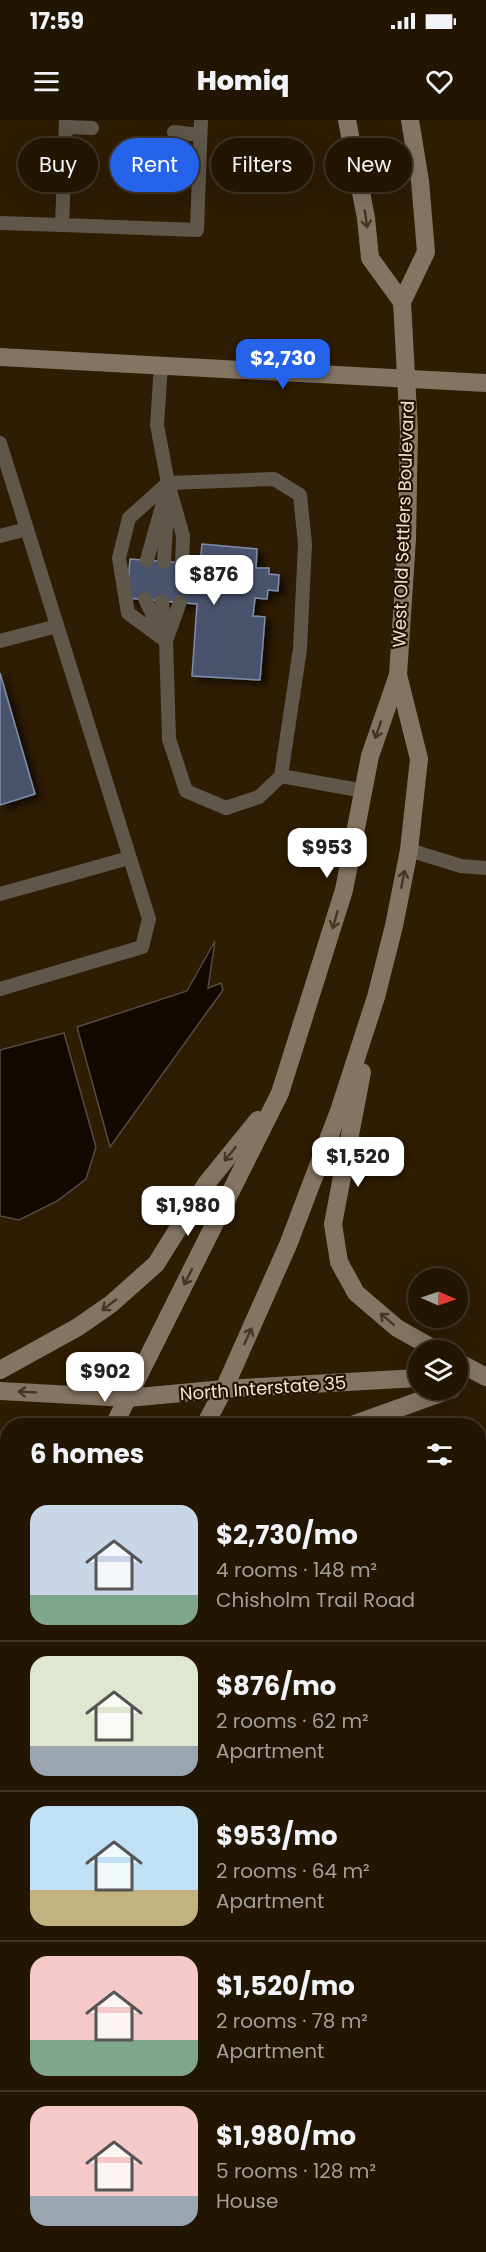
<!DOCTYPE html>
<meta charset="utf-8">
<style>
:root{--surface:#221502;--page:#2a1e0c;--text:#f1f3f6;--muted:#a29f99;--line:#3f3424;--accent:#2563eb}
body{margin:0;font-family:Poppins,sans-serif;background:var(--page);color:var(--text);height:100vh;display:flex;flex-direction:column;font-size:22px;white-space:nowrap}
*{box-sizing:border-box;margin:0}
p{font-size:20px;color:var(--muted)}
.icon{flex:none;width:33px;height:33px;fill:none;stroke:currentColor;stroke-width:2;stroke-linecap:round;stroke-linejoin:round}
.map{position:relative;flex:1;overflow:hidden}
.sheet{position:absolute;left:0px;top:1298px;width:486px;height:836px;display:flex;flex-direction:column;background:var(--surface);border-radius:24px 24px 0 0;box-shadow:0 6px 24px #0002,0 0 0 2px var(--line)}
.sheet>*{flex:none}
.top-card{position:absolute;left:18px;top:18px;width:450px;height:54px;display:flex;gap:12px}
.needle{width:39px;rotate:92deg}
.buttons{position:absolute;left:408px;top:1148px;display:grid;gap:12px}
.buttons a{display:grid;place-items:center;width:60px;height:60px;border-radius:50%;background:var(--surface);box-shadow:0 6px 24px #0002,0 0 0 2px var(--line);font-size:30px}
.price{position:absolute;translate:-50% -51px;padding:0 14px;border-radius:12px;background:#fff;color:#222;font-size:20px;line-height:39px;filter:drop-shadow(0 2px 3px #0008)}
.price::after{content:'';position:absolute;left:50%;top:36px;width:18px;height:14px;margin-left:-9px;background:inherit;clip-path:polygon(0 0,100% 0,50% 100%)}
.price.on{background:var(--accent);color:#fff}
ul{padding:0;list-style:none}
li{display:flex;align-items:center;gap:18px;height:150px;padding:0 30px}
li+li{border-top:2px solid var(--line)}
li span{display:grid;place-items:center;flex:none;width:168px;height:120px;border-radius:18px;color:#555}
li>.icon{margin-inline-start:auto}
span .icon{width:72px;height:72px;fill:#fffc;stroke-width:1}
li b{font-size:26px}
h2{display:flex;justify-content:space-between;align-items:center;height:72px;padding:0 30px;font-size:26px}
.tag{padding:0 21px;border-radius:27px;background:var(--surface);box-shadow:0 6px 24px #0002,0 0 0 2px var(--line);font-size:21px;line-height:54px}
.tag.on{background:var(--accent);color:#fff}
.status{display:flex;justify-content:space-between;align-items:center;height:42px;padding:0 30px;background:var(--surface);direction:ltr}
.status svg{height:16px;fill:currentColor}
header{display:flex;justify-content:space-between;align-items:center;height:78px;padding:0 30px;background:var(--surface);font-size:27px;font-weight:800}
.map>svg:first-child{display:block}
.water{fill:#120902;stroke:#554b41;stroke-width:1.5}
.building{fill:#48536e;stroke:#808caa;stroke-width:1.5;filter:url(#shadow)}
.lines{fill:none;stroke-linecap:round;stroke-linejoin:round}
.lane{stroke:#60574b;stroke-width:14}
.secondary{stroke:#847563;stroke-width:18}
.highway{stroke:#b9a286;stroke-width:18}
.oneway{stroke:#463523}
.labels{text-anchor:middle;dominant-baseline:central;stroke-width:4.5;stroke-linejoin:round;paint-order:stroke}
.street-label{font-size:18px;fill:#f0e4d5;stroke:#241300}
</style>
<div class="status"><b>17:59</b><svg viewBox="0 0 49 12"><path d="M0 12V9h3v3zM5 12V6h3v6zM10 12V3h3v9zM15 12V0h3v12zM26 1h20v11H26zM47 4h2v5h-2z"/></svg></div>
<header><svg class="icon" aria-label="menu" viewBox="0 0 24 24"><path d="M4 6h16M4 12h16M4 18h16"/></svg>Homiq<svg class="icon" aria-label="heart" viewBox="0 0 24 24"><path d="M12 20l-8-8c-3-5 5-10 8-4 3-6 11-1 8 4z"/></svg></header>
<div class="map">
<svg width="486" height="2132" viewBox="0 0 486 2132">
<defs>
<filter id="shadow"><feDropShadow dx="6" dy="4" stdDeviation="3" flood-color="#0009"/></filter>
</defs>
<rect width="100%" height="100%" fill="#2e1c03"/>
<g class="water">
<polygon points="215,821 208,868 221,863 223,870 110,1027 77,907 187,871"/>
<polygon points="64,913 96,1027 86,1059 57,1081 19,1100 0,1096 0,930"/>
</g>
<g class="building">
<polygon points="202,424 257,429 256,448 269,448 269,454 279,455 278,471 268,470 267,479 255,478 253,496 265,497 260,560 192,556 197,484 127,478 130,439 200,444"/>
<polygon points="0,553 35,674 0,685"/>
</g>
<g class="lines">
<g class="lane">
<polyline points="66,0 62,105 197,110 201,0"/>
<polyline points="66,7 92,8"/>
<polyline points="174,12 200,15"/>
<polyline points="0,103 62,105"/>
<polyline points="161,245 157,305 168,363 129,398 119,438 128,493 166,521 169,619 186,671 226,688 259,677 281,656 364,671"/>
<polyline points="0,323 149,799 142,827 0,869"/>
<polyline points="168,363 274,359 300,375 305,424 300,529 281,656"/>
<polyline points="168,363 183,416 182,443"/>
<polyline points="0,416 27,409"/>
<polyline points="147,440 168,365"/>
<polyline points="164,442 167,389"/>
<polyline points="145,479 164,518"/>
<polyline points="162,481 165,513"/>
<polyline points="0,521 57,506"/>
<polyline points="166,521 180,482"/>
<polyline points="409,730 461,746 486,748"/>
<polyline points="0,774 129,738"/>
<polyline points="172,2126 174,2132"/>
<polyline points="30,2132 48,2126"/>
</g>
<g class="secondary">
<polyline points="347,0 366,98 370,138 402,182"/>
<polyline points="0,237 486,263"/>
<polyline points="362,952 333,1104 339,1142 356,1173 397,1208 436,1230"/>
<polyline points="458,1242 486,1257"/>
<polyline points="0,1250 78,1207 111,1184 156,1144 206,1064 258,1000"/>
<polyline points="0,1271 128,1278 224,1269 418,1258"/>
<polyline points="114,1305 280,973 344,770 370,636 398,555 407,419 409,311 402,182 426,132 420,61 410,0"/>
<polyline points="205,1305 224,1269 288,1125 339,991 376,877 394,806 409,730 419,639 398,555"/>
<polyline points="352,1305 452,1269"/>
<polyline points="0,1528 8,1514"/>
<polyline points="0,1693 8,1679"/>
<polyline points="478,1872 486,1873"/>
<polyline points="478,1904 486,1903"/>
<polyline points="0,1937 8,1937"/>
</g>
<g class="highway">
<polyline points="478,1548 486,1548"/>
<polyline points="0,1555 8,1555"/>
<polyline points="0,1575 8,1575"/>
<polyline points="478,1645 486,1645"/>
<polyline points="0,1659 8,1659"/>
</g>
</g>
<defs><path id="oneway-shaft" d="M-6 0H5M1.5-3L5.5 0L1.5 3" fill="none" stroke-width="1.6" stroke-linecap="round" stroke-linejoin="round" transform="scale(1.5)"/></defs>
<g class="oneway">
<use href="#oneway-shaft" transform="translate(366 99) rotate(82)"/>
<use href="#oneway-shaft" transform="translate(378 610) rotate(109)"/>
<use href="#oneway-shaft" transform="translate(403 759) rotate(-79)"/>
<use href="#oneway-shaft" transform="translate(335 800) rotate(106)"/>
<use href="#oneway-shaft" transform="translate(230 1034) rotate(129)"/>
<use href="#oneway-shaft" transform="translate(188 1157) rotate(117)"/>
<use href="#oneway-shaft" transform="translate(109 1185) rotate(142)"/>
<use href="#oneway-shaft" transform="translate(387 1199) rotate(-139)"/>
<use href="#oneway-shaft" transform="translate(248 1216) rotate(-66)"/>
<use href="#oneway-shaft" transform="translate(27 1272) rotate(-177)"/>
</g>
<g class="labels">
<g class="street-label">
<text transform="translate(403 404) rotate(-88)">West Old Settlers Boulevard</text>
<text transform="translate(263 1268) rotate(-4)">North Interstate 35</text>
</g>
</g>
</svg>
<div class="buttons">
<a><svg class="needle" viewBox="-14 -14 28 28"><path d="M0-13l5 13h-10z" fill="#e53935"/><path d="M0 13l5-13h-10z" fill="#a29f99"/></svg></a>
<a><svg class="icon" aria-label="layers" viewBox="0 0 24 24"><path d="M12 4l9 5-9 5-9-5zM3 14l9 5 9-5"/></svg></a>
</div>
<b class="price on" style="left:283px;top:270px">$2,730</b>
<b class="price" style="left:214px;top:486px">$876</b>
<b class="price" style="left:327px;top:759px">$953</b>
<b class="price" style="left:358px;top:1068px">$1,520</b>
<b class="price" style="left:188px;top:1117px">$1,980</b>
<b class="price" style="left:105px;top:1283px">$902</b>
<div class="top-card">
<a class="tag">Buy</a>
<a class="tag on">Rent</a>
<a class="tag">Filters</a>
<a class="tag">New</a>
</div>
<section class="sheet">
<h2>6 homes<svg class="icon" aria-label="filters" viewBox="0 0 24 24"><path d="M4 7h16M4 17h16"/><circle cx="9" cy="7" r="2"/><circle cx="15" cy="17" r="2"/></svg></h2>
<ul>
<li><span style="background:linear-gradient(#c9d6e8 75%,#7fa58c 0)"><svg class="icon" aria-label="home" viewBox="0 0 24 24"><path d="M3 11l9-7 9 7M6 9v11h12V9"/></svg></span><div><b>$2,730/mo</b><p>4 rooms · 148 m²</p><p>Chisholm Trail Road</p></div></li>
<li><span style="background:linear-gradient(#dfe7d0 75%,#9aa5b1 0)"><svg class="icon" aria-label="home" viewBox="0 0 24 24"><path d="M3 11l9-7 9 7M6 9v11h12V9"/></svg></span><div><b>$876/mo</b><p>2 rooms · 62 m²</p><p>Apartment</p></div></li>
<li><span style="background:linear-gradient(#bfe0f5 70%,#c2b280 0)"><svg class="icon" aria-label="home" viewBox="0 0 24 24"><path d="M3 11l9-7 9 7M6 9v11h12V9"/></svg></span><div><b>$953/mo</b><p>2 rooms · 64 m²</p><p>Apartment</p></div></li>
<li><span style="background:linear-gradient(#f6c9c9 70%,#7fa58c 0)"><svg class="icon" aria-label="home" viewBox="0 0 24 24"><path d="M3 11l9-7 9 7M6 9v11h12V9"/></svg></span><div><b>$1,520/mo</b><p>2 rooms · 78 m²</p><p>Apartment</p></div></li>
<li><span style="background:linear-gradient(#f6c9c9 75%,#9aa5b1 0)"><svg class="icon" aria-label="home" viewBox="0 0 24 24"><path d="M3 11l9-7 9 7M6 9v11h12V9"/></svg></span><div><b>$1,980/mo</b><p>5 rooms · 128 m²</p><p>House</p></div></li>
</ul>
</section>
</div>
